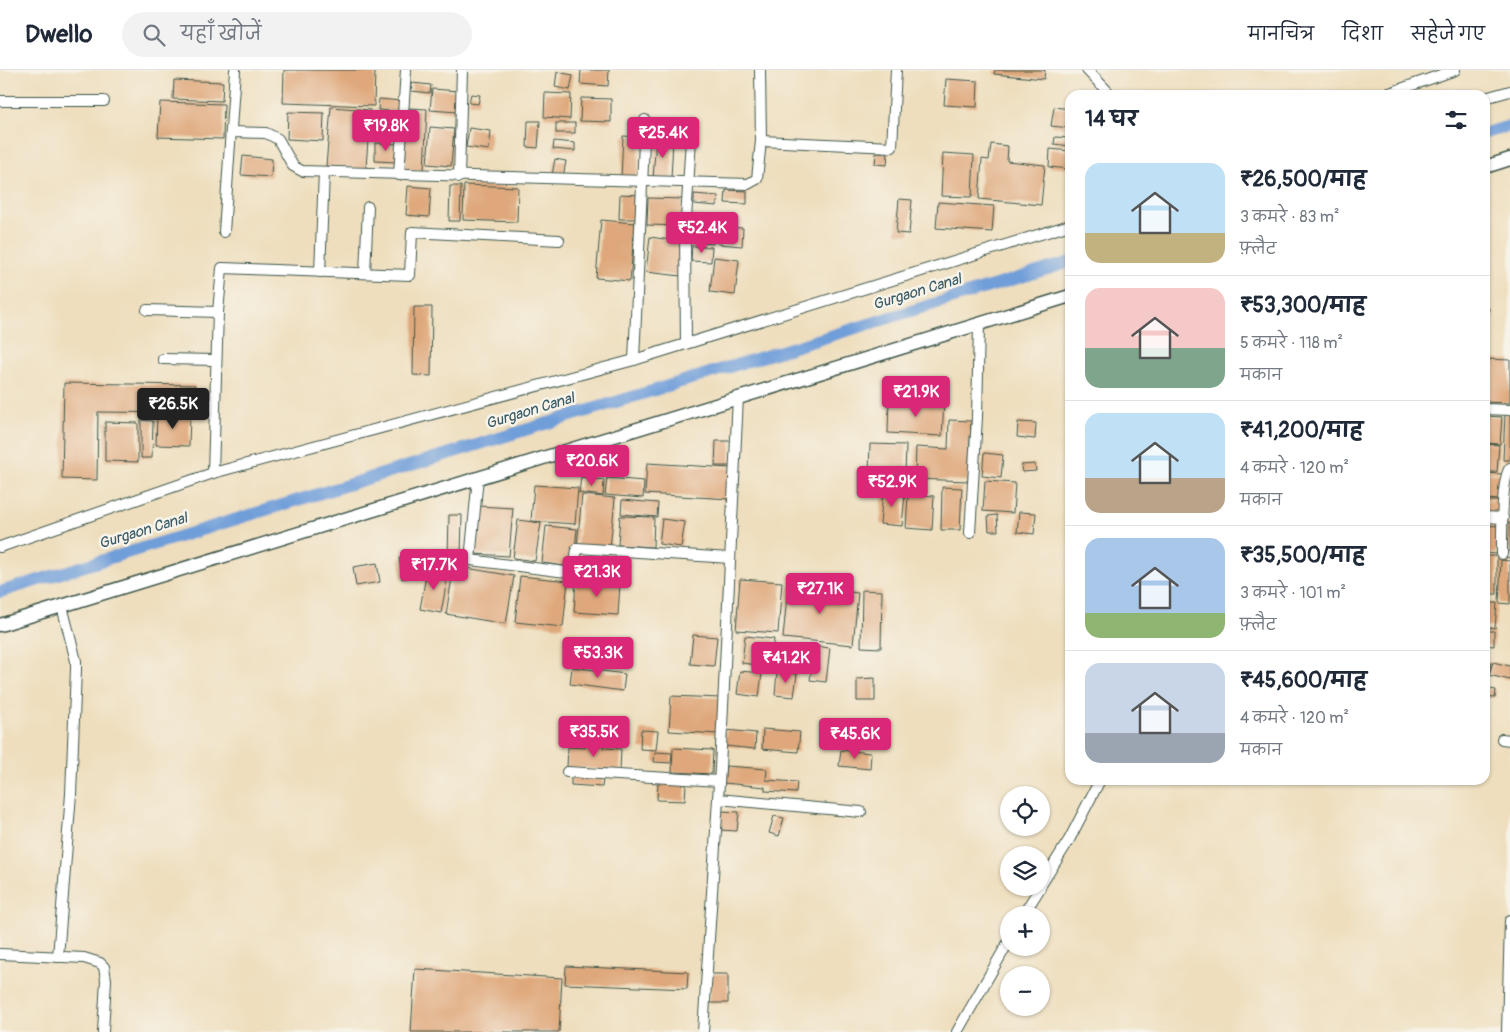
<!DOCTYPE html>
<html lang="hi">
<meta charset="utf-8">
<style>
:root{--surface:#fff;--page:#f2f2f3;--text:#1f2937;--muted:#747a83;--line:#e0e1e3;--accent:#db2777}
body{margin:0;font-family:Pangolin,"Playpen Sans Deva",sans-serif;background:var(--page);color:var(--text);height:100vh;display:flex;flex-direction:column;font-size:19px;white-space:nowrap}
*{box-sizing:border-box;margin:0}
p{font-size:16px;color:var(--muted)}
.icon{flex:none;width:28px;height:28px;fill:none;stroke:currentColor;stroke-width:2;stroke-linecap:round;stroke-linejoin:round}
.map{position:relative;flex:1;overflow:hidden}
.drawer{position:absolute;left:1065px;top:20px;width:425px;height:695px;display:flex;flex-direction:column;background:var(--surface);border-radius:15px;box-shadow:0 1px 4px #0004}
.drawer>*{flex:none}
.tools{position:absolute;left:1000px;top:716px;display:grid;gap:10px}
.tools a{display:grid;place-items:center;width:50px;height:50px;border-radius:50%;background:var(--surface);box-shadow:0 1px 4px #0004;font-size:25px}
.price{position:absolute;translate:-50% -42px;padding:0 11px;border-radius:5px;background:var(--accent);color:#fff;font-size:16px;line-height:32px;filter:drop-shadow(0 1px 2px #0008)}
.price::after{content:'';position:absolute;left:50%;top:30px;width:15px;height:11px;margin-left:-8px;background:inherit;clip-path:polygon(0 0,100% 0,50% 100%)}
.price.on{background:#222;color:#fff}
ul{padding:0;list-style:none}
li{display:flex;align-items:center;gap:15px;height:125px;padding:0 20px}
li+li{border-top:1px solid var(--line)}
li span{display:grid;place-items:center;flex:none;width:140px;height:100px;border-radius:15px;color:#555}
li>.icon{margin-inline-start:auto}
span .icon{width:60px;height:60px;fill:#fffc;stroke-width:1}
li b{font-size:21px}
h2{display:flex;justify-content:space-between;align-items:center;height:60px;padding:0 20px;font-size:21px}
header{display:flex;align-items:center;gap:30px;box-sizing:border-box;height:70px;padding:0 25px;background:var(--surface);border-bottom:1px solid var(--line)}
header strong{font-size:24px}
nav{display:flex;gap:28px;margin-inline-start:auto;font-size:18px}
.search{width:350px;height:45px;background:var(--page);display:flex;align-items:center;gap:12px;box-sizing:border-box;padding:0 18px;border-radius:28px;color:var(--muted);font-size:19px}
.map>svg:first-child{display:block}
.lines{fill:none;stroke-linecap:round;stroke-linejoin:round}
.canal{stroke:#709ed9;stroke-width:12}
.building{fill:#dfa87c}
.minor-casing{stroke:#3e5549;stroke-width:12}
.tertiary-casing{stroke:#3e5549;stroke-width:15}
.minor{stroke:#fff;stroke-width:10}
.tertiary{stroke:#fff;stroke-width:12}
.labels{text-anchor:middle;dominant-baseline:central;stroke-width:5;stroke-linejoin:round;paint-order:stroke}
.water-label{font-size:15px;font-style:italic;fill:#375a66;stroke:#f7f3e8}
</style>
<header>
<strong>Dwello</strong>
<div class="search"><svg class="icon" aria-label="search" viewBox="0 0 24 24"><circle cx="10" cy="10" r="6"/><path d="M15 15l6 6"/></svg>यहाँ खोजें</div>
<nav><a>मानचित्र</a><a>दिशा</a><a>सहेजे गए</a></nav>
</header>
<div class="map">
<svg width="1510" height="962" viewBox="0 0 1510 962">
<rect width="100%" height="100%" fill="#f7f3e8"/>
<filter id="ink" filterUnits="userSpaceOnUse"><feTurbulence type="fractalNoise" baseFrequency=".02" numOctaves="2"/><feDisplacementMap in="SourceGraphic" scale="10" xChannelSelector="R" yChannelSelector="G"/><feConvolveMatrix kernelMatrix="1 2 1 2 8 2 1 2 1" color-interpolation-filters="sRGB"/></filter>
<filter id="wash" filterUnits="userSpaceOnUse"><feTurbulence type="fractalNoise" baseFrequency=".0096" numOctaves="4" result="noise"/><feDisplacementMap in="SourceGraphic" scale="20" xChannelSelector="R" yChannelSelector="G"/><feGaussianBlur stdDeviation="1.12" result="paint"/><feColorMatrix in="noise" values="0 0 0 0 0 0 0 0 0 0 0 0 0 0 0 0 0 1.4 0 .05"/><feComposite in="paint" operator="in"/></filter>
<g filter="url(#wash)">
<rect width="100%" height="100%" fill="#eedebd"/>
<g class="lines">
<g class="canal">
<polyline points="1485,63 1510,56"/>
<polyline points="0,522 1070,192"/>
</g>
</g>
<g id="blocks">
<g class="building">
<polygon points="284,0 375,0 374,36 283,33"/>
<polygon points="581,0 609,0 608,16 580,14"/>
<polygon points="995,0 1045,0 1044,9 994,4"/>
<polygon points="557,2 573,5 570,20 555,17"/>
<polygon points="946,9 978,11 977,37 944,35"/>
<polygon points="174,10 223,12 222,31 173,29"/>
<polygon points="412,13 431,15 430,23 411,21"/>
<polygon points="432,19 459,21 457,42 430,40"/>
<polygon points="545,23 571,24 570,49 544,47"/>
<polygon points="471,24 480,25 478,34 469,33"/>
<polygon points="581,28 611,29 611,52 580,51"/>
<polygon points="379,29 402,31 401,42 378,40"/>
<polygon points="160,32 224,34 223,69 158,67"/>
<polygon points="331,37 370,40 366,99 326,96"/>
<polygon points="1054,37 1070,39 1070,58 1051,56"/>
<polygon points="405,38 427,39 424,100 402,99"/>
<polygon points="288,42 324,43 323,71 287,69"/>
<polygon points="528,51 540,51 538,78 527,77"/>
<rect x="556" y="53" width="19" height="10"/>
<polygon points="377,54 398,55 397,66 376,64"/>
<polygon points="430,57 454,59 451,96 427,94"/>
<polygon points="469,58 491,61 489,80 466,77"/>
<polygon points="623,66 639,67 638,110 621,109"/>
<polygon points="1055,67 1070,68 1070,76 1054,74"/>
<polygon points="656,68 673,69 671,109 653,109"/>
<polygon points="554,71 575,73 575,81 553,79"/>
<polygon points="375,73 398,74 397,92 375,91"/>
<polygon points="991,74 1008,76 1007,91 1045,95 1041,135 979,129 982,89 989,90"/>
<polygon points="1050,79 1070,81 1070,99 1049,97"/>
<polygon points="876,83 888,84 887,95 875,94"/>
<polygon points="943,83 974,85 972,127 941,126"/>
<polygon points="243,86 272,89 271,107 241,105"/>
<polygon points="555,89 566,91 563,107 552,105"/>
<polygon points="464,115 518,117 517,152 463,150"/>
<polygon points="408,116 431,118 429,147 406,145"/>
<polygon points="450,116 461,116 460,151 449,151"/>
<polygon points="726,120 747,121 747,134 725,133"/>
<polygon points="620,124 640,125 639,149 619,149"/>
<polygon points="694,124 718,126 717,136 694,134"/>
<polygon points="648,128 683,129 682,156 647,155"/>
<polygon points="899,129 912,130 909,164 896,163"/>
<polygon points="938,132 994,136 992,162 936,158"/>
<polygon points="692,145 716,148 715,156 691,154"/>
<polygon points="601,150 635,153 630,211 596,208"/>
<polygon points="691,157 715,160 713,174 690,172"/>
<polygon points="719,157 743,158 742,176 718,174"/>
<polygon points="650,167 685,172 681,206 646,202"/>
<polygon points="692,176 712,177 711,192 691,191"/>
<polygon points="714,187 739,190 735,225 710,222"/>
<polygon points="414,237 432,237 431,306 413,305"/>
<polygon points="1485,238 1489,238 1488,258 1485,258"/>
<polygon points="1485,289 1510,290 1510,333 1485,332"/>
<polygon points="64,313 195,315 195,343 98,342 97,410 62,409"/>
<polygon points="889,330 944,332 942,366 888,363"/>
<polygon points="1505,343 1510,344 1510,390 1503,390"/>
<polygon points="157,345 190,346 189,376 156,375"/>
<polygon points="1485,346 1502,347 1500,374 1485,373"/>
<polygon points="141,350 153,351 152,388 141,388"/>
<polygon points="949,350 971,351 968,411 915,409 916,377 948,379"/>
<polygon points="105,352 138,353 138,392 105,391"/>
<polygon points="1018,352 1036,353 1035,369 1017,367"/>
<polygon points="716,371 731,371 730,396 715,396"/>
<polygon points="870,374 906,375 905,404 869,403"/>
<polygon points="1485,374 1499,375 1497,402 1485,402"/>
<polygon points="984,383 1003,385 1001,408 982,406"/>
<polygon points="647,393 731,398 730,429 645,424"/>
<polygon points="1035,394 1036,401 1022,402 1021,395"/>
<polygon points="1485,403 1502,404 1501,430 1485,429"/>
<polygon points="581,407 604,410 603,426 579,423"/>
<polygon points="607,408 644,411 643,428 605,425"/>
<polygon points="985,411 1015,413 1013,443 983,441"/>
<polygon points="534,415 578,418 575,454 531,451"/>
<polygon points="942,417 962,418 960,460 941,460"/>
<polygon points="883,421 905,423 902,456 880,454"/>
<polygon points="908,424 934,426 932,460 906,458"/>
<polygon points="582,425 615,428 610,479 577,476"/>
<polygon points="622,430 658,433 657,447 621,444"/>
<polygon points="1485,431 1499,431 1498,445 1485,444"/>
<polygon points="478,436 513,438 509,486 475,484"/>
<polygon points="1019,442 1036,443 1034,464 1017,462"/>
<polygon points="449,445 462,445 461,486 448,486"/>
<polygon points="997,445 998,461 989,461 988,446"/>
<polygon points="620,446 654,447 653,477 618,475"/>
<polygon points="662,449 685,452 681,477 659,474"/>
<polygon points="518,450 541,453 535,491 513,488"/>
<polygon points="1506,453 1510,453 1510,488 1504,487"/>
<polygon points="1485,455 1498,456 1497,484 1485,483"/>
<polygon points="546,456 577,459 573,497 542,493"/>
<polygon points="420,485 424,505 402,509 399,488"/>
<rect x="1485" y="486" width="12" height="38"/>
<polygon points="1501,490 1510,491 1510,534 1499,533"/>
<polygon points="377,493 380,512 356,516 353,497"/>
<polygon points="454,496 514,506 506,554 446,544"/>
<polygon points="427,500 448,504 441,543 420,539"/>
<polygon points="520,506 568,511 563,557 515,552"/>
<polygon points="740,509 782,512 778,563 736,560"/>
<polygon points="576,510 620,513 618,545 574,542"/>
<polygon points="788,515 858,523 853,575 783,568"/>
<polygon points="862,520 882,521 881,578 861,577"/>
<polygon points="1485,533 1497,533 1495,558 1485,557"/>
<polygon points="1485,561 1494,561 1494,576 1485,575"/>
<polygon points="693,565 717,567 714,596 690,594"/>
<polygon points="745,566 774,569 771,597 742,593"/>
<polygon points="815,576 830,578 826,612 810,610"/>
<polygon points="1485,591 1491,592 1488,607 1485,606"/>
<polygon points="1493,592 1510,596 1510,610 1489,605"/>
<polygon points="572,597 625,604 623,621 570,614"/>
<polygon points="740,601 762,603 759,627 737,624"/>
<polygon points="777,602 797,604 794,627 775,625"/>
<polygon points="875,608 875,631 857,631 857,609"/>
<polygon points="1485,618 1496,620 1495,628 1485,627"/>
<polygon points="671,626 721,628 719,664 669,661"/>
<polygon points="763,659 800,662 798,682 762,679"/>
<polygon points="641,660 658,661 656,680 640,679"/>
<polygon points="726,660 756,663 755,679 725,676"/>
<polygon points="585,674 604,675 603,678 621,679 620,700 567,697 568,677 585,678"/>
<polygon points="673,678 713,680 712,704 672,702"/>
<polygon points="841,680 871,683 870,699 839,696"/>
<polygon points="655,682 672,683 671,693 654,692"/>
<polygon points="726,696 767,699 766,710 797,712 796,723 765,721 765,717 724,713"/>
<polygon points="571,707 603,709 602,717 571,715"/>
<polygon points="658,712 686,713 685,731 657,730"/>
<polygon points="721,741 739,742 737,761 720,760"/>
<polygon points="774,746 784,748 779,766 769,763"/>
<polygon points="566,896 688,902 687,919 565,914"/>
<polygon points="415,899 562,908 559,962 411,962"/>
<polygon points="711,904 728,904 728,933 710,933"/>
</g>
</g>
</g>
<g filter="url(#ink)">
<use href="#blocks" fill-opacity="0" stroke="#3e5549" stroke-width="1"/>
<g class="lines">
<g class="minor-casing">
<g id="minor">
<polyline points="760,0 761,71"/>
<polyline points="1087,0 1111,25"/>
<polyline points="1384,25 1455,0"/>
<polyline points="1485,28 1510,21"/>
<polyline points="0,31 104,31"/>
<polyline points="232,62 266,63 278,69 293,96 302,101 748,114 757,109 761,71 892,77 896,0"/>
<polyline points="399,105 406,0"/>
<polyline points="459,107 462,0"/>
<polyline points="224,162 235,0"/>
<polyline points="320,202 324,102"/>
<polyline points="365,203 368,137"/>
<polyline points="147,240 218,242"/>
<polyline points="686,273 685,166 691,69"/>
<polyline points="163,289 216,290"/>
<polyline points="634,290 645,50"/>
<polyline points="1485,339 1510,340"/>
<polyline points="213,403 218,242 222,198 410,205 412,162 559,170"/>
<polyline points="478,407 470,490 574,503 577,478 730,488"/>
<polyline points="1485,447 1503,448"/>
<polyline points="970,463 977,347 979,254"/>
<polyline points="0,477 213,403 634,290 1070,155"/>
<path d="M1502,484C1502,467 1501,409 1510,398"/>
<polyline points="1502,669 1510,670"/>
<polyline points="567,702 719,711"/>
<polyline points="718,729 861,742"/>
<polyline points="1041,815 1069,770 1100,710"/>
<polyline points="1023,845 1040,818"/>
<polyline points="0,884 84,888 100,893 104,897 106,910 103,962"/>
<polyline points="58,887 71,724 76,599 76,591 62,536"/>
<polyline points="703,962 720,698 738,327"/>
<polyline points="957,962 1009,871"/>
<polyline points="1507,962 1510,851"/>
</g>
</g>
<g class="tertiary-casing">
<g id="tertiary">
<polyline points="1485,97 1510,89"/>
<polyline points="0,555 1070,226"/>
</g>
</g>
<use href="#minor" class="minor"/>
<use href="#tertiary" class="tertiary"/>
</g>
</g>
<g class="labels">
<g class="water-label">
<text transform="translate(917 222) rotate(-17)">Gurgaon Canal</text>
<text transform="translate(530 341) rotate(-17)">Gurgaon Canal</text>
<text transform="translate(143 461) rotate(-17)">Gurgaon Canal</text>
</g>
</g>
</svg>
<div class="tools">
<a><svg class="icon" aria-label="locate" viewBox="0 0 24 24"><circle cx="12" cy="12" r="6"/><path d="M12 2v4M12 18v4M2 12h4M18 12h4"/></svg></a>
<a><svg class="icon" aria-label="layers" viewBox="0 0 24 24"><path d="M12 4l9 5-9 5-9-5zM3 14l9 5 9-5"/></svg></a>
<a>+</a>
<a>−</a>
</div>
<b class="price" style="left:386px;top:82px">₹19.8K</b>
<b class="price" style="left:663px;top:89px">₹25.4K</b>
<b class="price" style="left:702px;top:184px">₹52.4K</b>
<b class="price" style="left:916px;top:348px">₹21.9K</b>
<b class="price on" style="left:173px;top:360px">₹26.5K</b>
<b class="price" style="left:592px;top:417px">₹20.6K</b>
<b class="price" style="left:892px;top:438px">₹52.9K</b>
<b class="price" style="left:434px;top:521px">₹17.7K</b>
<b class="price" style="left:597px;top:528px">₹21.3K</b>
<b class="price" style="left:820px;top:545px">₹27.1K</b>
<b class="price" style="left:598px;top:609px">₹53.3K</b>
<b class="price" style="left:786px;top:614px">₹41.2K</b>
<b class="price" style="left:594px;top:688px">₹35.5K</b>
<b class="price" style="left:855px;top:690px">₹45.6K</b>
<section class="drawer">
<h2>14 घर<svg class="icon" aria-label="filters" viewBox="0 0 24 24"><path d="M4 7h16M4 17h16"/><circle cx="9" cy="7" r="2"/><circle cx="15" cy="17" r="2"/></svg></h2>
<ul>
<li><span style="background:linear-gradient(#bfe0f5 70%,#c2b280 0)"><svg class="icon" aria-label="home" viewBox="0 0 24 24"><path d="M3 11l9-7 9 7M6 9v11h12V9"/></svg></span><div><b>₹26,500/माह</b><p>3 कमरे · 83 m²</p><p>फ़्लैट</p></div></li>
<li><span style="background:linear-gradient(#f6c9c9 60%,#7fa58c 0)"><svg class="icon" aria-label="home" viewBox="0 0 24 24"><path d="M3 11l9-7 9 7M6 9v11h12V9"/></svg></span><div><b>₹53,300/माह</b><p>5 कमरे · 118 m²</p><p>मकान</p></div></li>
<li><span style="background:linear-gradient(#bfe0f5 65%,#b9a48a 0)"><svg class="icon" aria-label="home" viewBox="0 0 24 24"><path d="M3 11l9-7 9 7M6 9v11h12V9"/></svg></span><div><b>₹41,200/माह</b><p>4 कमरे · 120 m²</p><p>मकान</p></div></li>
<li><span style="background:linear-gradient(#a9c7e8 75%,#8fb573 0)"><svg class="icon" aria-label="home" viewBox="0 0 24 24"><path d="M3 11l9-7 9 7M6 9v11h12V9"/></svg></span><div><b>₹35,500/माह</b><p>3 कमरे · 101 m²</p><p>फ़्लैट</p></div></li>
<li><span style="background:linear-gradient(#c9d6e8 70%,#9aa5b1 0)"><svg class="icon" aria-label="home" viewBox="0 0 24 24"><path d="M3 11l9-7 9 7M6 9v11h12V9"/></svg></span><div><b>₹45,600/माह</b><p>4 कमरे · 120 m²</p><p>मकान</p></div></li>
</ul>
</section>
</div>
